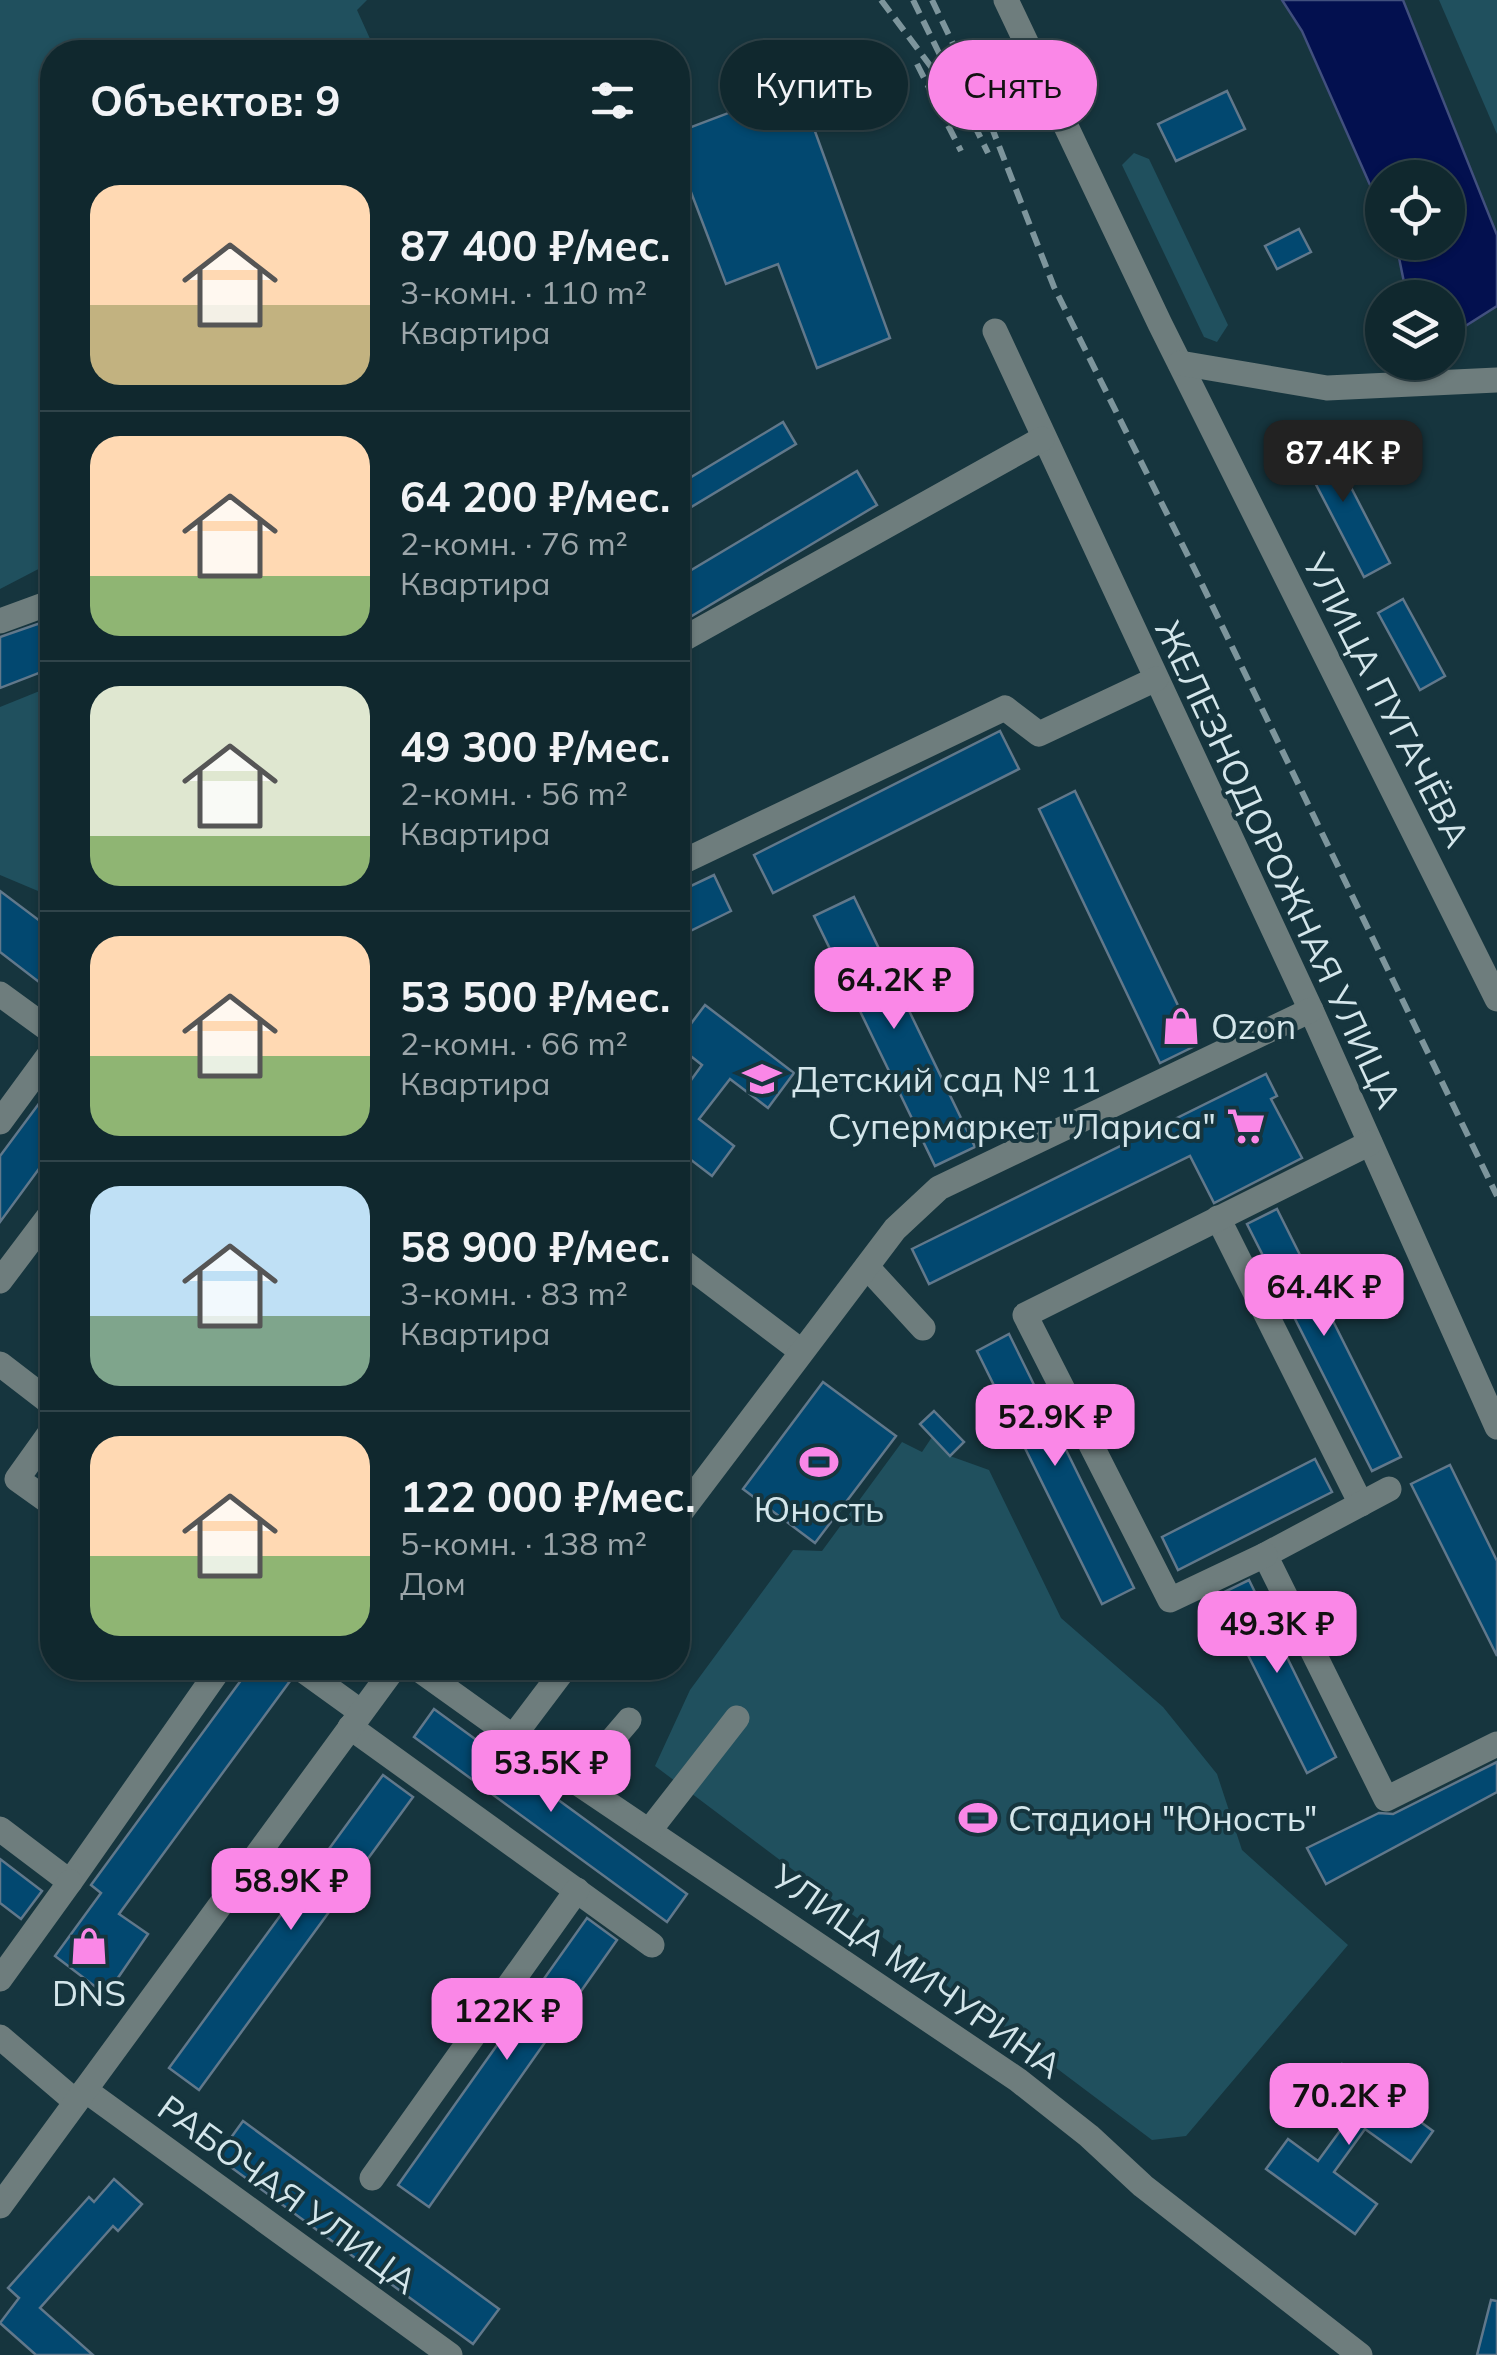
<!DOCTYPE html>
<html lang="ru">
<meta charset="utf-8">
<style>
:root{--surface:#10282e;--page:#1e343a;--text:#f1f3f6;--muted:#9ca6aa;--line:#30444a;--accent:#fa87e7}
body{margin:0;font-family:Mulish,sans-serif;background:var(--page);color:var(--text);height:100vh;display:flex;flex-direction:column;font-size:38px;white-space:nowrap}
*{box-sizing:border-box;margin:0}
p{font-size:32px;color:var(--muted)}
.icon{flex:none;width:55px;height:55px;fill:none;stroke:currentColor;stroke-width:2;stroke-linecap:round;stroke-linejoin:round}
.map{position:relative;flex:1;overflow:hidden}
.details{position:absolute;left:40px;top:40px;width:650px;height:1640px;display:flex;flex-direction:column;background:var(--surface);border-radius:40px;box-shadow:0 2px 8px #0004,0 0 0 2px var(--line)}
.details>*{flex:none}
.hud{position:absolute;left:720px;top:40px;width:625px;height:90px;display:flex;gap:20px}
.tools{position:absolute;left:1365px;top:160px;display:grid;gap:20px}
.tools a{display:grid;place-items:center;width:100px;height:100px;border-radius:50%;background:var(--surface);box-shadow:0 2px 8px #0004,0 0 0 2px var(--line);font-size:50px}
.price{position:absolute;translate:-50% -85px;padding:0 22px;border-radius:20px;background:var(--accent);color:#111;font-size:32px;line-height:65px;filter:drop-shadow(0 2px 5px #0008)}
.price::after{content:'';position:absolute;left:50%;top:60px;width:30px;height:22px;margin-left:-15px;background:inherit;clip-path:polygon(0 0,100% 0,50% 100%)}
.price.selected{background:#222;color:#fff}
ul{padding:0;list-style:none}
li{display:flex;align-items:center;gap:30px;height:250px;padding:0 50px}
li+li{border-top:2px solid var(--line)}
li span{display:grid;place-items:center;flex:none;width:280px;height:200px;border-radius:30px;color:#555}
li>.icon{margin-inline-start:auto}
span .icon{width:120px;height:120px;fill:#fffc;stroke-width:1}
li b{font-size:42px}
h2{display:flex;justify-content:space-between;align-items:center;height:120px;padding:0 50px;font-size:42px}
.chip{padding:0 35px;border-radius:45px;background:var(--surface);box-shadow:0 2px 8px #0004,0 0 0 2px var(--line);font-size:35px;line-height:90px}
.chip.selected{background:var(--accent);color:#111}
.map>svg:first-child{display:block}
.green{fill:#20505e}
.water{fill:#03104f;stroke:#42507e;stroke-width:2.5}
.building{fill:#024870;stroke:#61788b;stroke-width:2.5}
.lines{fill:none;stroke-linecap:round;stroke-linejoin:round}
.minor{stroke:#6e7d7d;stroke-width:25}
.rail{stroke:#7d959c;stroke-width:6;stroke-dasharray:15 8;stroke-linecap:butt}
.labels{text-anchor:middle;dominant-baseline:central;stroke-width:8;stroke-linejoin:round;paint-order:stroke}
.street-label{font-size:35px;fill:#d4e6eb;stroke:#16353e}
.poi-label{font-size:35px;fill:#d4e6eb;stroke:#16353e;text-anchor:start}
</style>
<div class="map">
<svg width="1497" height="2355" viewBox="0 0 1497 2355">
<rect width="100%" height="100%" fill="#16353e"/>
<g class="green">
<polygon points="0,0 367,0 357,10 376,52 52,52 52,562 0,589"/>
<polygon points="1439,0 1497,0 1497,134"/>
<polygon points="1134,153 1149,159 1228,325 1217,342 1204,337 1122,165"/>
<polygon points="52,686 52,890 38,891 0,875 0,707"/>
<polygon points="932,1437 950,1456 989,1470 1061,1618 1163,1707 1217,1774 1242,1850 1348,1945 1186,2136 1152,2140 655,1766 690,1690 793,1550 822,1551 902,1442 922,1452"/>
</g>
<polygon class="water" points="1282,0 1403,0 1497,235 1497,306 1448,337 1448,298 1407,297 1396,243 1448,242 1448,178 1382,178 1382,212 1302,31"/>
<g class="building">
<polygon points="792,68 890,338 817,368 778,264 726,284 678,158 678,132 768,98 762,79"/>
<polygon points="1227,91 1245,129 1176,161 1158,124"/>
<polygon points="1299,229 1311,252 1277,269 1265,246"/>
<polygon points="783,422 796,444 678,515 678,485"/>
<polygon points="1323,433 1390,563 1364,577 1296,446"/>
<polygon points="857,471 877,505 690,617 678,596 678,578"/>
<polygon points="1403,599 1445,676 1420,690 1378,613"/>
<polygon points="52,619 52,668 0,688 0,637"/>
<polygon points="1000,731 1019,769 773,893 754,855"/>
<polygon points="1075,791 1197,1045 1160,1063 1039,809"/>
<polygon points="714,875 731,911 678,937 678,892"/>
<polygon points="0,891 52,930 52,992 0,952"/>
<polygon points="854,897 975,1147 935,1166 814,916"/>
<polygon points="705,1005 794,1073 768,1108 730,1079 699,1119 734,1146 712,1176 678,1150 678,1098 702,1065 678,1046 678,1041"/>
<polygon points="1266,1074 1277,1096 1271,1099 1302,1158 1214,1203 1190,1156 929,1284 912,1249"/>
<polygon points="52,1086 52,1151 0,1222 0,1156"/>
<polygon points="1277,1209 1401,1457 1372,1471 1247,1224"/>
<polygon points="1009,1334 1134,1588 1102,1604 977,1351"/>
<polygon points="823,1382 896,1436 815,1543 743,1489"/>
<polygon points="934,1411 964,1442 950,1456 920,1424"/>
<polygon points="1315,1459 1332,1492 1178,1570 1162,1537"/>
<polygon points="1450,1465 1497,1561 1497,1656 1411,1484"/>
<polygon points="1249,1580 1336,1757 1307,1773 1218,1595"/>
<polygon points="250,1668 284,1668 290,1681 119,1914 148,1934 113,1985 97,1988 55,1956 101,1893 91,1885"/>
<polygon points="434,1709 687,1894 667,1922 414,1737"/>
<polygon points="1497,1762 1497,1792 1326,1884 1307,1848 1379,1813 1393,1814"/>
<polygon points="383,1775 413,1797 199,2090 169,2068"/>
<polygon points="0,1859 42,1891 21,1919 0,1903"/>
<polygon points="587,1918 617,1940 429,2207 398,2185"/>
<polygon points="1342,2064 1433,2131 1411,2162 1365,2129 1334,2172 1377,2204 1355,2234 1266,2169 1288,2139 1318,2161 1350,2117 1320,2095"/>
<polygon points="243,2121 499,2309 473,2344 217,2157"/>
<polygon points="114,2179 142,2204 118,2231 113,2226 40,2308 93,2355 36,2355 0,2323 19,2298 8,2288 89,2197 94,2202"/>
<polygon points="1491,2300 1497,2301 1497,2355 1477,2355"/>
</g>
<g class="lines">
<g class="minor">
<polyline points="1006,0 1160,324 1497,999"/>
<polyline points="995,331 1311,1010 1497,1427"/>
<polyline points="1180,363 1327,388 1497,380"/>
<polyline points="0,621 52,602"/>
<polyline points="678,642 1042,439"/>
<polyline points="678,864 1005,708 1039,734 1156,679"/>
<polyline points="0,994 52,1032"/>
<polyline points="0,1122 52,1051"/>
<polyline points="1218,1218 1361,1504"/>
<polyline points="678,1258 801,1351"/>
<polyline points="867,1267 923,1328"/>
<polyline points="0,1281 52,1212"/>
<polyline points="0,1364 52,1404"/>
<polyline points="52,1430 17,1479 52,1504"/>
<polyline points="1389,1489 1265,1555 1386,1799 1497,1744"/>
<polyline points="678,1516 895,1229 939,1188 1311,1010"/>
<polyline points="1265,1555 1170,1600 1025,1315 1370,1143"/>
<polyline points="300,1668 361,1712"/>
<polyline points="417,1668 576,1782 1018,2080 1089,2136 1143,2186 1360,2355"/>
<polyline points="350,1727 652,1945"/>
<polyline points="513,1737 565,1668"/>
<polyline points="576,1782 629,1720"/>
<polyline points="0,1829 70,1882 220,1668"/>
<polyline points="649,1831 737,1718"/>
<polyline points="0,1979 70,1882"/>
<polyline points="0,2037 76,2102"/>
<polyline points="85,2090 450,2355"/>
<polyline points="372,2178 577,1890"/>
<polyline points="0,2206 394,1668"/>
</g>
<g class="rail">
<polyline points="881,0 938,76"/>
<polyline points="913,0 988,153"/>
<polyline points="932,0 985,110 1054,287 1197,574 1497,1196"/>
<polyline points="917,64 961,151"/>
</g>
</g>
<defs>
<g id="shop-bare" transform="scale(3)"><path d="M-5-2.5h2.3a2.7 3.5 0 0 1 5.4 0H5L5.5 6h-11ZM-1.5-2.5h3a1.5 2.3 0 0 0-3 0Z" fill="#fa87e7" stroke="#16353e" stroke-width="2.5" paint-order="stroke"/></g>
<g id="school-bare" transform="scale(3)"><path d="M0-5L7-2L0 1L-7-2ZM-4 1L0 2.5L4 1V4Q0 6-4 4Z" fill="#fa87e7" stroke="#16353e" stroke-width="2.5" paint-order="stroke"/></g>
<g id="supermarket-bare" transform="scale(3)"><path d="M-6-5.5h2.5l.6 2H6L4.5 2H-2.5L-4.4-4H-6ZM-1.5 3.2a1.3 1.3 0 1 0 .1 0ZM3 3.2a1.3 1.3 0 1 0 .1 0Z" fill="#fa87e7" stroke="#16353e" stroke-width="2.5" paint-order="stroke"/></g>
<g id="stadium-bare" transform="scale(3)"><path d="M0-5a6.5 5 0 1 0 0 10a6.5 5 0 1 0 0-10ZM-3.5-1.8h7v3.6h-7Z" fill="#fa87e7" stroke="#16353e" stroke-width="2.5" paint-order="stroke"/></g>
</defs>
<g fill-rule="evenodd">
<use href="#shop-bare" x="1181" y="1026"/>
<use href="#school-bare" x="762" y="1079"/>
<use href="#supermarket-bare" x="1246" y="1126"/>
<use href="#stadium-bare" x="819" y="1462"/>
<use href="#stadium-bare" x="978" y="1818"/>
<use href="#shop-bare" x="89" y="1946"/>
</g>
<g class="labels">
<g class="street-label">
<text transform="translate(1387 700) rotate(63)">УЛИЦА ПУГАЧЁВА</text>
<text transform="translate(1279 864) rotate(65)">ЖЕЛЕЗНОДОРОЖНАЯ УЛИЦА</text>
<text transform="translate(917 1971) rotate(35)">УЛИЦА МИЧУРИНА</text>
<text transform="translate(288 2194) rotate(36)">РАБОЧАЯ УЛИЦА</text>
</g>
<g class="poi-label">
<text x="1211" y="1026">Ozon</text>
<text x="792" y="1079">Детский сад № 11</text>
<text x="1216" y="1126" text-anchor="end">Супермаркет "Лариса"</text>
<text x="819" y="1509" text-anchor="middle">Юность</text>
<text x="1008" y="1818">Стадион "Юность"</text>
<text x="89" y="1993" text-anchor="middle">DNS</text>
</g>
</g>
</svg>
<div class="tools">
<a><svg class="icon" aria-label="locate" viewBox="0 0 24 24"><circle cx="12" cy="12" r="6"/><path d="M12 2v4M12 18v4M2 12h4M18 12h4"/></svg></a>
<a><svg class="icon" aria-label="layers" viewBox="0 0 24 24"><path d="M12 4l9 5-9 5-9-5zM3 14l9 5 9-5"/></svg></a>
</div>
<b class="price selected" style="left:1343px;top:505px">87.4K ₽</b>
<b class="price" style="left:894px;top:1032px">64.2K ₽</b>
<b class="price" style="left:1324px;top:1339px">64.4K ₽</b>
<b class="price" style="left:1055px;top:1469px">52.9K ₽</b>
<b class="price" style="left:1277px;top:1676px">49.3K ₽</b>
<b class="price" style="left:551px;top:1815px">53.5K ₽</b>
<b class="price" style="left:291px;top:1933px">58.9K ₽</b>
<b class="price" style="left:507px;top:2063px">122K ₽</b>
<b class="price" style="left:1349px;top:2148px">70.2K ₽</b>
<div class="hud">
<a class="chip">Купить</a>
<a class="chip selected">Снять</a>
</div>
<section class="details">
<h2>Объектов: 9<svg class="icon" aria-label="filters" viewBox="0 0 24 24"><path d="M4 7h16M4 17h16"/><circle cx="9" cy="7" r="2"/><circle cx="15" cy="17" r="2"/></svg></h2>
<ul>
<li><span style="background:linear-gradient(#ffd9b3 60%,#c2b280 0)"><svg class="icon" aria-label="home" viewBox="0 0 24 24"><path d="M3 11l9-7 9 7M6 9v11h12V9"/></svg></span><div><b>87 400 ₽/мес.</b><p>3-комн. · 110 m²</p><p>Квартира</p></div></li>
<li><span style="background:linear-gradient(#ffd9b3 70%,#8fb573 0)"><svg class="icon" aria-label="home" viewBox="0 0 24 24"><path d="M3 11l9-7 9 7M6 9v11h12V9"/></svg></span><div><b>64 200 ₽/мес.</b><p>2-комн. · 76 m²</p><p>Квартира</p></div></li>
<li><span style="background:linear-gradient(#dfe7d0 75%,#8fb573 0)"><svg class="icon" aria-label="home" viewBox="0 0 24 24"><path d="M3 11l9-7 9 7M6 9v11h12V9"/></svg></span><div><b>49 300 ₽/мес.</b><p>2-комн. · 56 m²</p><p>Квартира</p></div></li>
<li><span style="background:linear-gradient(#ffd9b3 60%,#8fb573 0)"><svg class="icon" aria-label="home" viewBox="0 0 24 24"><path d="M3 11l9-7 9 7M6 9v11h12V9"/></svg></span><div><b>53 500 ₽/мес.</b><p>2-комн. · 66 m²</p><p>Квартира</p></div></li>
<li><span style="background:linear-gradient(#bfe0f5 65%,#7fa58c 0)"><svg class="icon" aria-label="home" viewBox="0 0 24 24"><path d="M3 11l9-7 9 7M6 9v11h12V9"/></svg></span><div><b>58 900 ₽/мес.</b><p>3-комн. · 83 m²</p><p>Квартира</p></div></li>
<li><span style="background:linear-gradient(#ffd9b3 60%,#8fb573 0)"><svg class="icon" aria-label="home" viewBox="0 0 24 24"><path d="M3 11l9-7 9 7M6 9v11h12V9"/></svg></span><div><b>122 000 ₽/мес.</b><p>5-комн. · 138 m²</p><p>Дом</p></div></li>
</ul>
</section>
</div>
